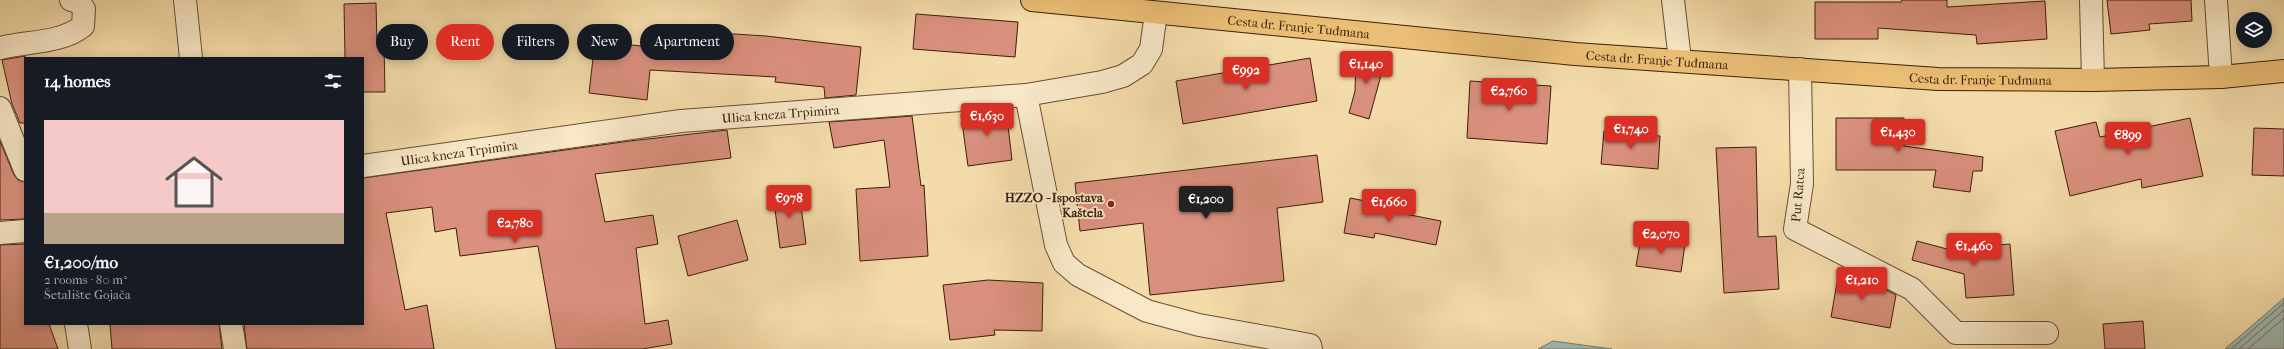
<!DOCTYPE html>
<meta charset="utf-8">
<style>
:root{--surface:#171b24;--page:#242831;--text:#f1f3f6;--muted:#9ea1a6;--line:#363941;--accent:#d93025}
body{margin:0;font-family:"IM FELL French Canon",serif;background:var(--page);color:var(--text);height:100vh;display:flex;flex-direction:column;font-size:15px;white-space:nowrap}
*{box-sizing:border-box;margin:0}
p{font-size:13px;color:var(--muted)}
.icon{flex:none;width:22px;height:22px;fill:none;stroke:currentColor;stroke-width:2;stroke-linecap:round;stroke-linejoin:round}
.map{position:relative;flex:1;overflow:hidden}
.drawer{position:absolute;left:24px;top:57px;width:340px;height:268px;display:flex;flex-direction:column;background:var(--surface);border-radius:0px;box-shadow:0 2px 10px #0003}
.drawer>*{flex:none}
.top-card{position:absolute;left:376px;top:24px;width:380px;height:36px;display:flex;gap:8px}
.tools{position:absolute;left:2236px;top:12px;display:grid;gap:8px}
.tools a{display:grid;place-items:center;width:36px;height:36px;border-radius:50%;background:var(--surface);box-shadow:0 2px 10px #0003;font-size:20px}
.price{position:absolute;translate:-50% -34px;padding:0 9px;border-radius:4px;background:var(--accent);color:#fff;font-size:13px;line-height:26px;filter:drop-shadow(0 1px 2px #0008)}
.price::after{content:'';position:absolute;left:50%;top:24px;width:12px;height:9px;margin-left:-6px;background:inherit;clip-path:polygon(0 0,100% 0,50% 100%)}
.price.current{background:#222;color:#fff}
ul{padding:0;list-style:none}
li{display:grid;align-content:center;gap:8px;height:212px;padding:0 20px}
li+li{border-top:1px solid var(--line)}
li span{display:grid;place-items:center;height:124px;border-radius:0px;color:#555}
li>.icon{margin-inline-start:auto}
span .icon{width:72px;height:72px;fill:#fffc;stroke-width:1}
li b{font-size:17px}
h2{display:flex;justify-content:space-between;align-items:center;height:48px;padding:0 20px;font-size:17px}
.chip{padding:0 14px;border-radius:18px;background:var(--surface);box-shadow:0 2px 10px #0003;font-size:14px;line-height:36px}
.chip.current{background:var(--accent);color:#fff}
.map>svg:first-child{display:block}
.water{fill:#9fb9b2;stroke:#777b6f}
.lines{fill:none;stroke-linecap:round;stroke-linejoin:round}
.shore{stroke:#6e6c5e;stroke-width:1}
.building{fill:#da907e;stroke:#3c1e0b}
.minor-casing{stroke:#6a4e33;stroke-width:24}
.major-casing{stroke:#3c1e0b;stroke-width:24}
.minor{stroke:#f8e8c8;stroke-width:22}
.major{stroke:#eabe75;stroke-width:22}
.poi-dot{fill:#8f2418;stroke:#f8e8c8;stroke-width:1.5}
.labels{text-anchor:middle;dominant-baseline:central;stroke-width:3.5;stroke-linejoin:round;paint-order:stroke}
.street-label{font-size:13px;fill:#3c1e0b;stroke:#f8e8c8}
.poi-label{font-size:13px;font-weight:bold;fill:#3c1e0b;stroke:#f8e8c8;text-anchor:end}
</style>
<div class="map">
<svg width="2284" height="349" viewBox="0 0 2284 349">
<rect width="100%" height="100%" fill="#f4dcaa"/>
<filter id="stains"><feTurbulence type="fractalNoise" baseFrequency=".005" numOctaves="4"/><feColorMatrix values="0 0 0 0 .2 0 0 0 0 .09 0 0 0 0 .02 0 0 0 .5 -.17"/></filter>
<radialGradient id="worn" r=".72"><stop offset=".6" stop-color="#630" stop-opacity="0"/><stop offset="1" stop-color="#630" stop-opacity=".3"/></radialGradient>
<g class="water">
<polygon points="2284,298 2284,349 2225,349"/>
<polygon points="1553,341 1612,349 1538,349"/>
</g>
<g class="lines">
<g class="shore">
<polyline points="2231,349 2284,303"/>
<polyline points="2239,349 2284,310"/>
<polyline points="2248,349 2284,318"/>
</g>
</g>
<g class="building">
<polygon points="1902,0 1947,0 1947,7 2045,1 2047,39 1977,44 1976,35 1878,28 1878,39 1815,39 1815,2 1901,2"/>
<polygon points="2107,0 2191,0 2192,21 2149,24 2150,30 2111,34"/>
<polygon points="376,3 377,45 384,45 385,92 363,92 363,58 345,58 344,4"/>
<polygon points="916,14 1018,22 1015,57 913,49"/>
<polygon points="670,30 766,36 861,47 856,95 825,98 824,87 775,82 776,77 650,70 647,100 589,93 595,41 669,49"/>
<polygon points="25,56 25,123 20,123 12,104 2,60"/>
<polygon points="1356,57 1386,57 1369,119 1349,113 1355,91"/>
<polygon points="1310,58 1317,101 1183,124 1176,81"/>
<polygon points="1470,81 1551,86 1547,144 1467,138"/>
<polygon points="1006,109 1012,160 968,166 961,115"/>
<polygon points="912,116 921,186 924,185 928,256 860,261 856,189 890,187 884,140 834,148 829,122"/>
<polygon points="1836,118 1904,118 1904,146 1983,157 1982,171 1973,171 1970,192 1933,187 1936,170 1836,170"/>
<polygon points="2190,118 2203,176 2142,188 2141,179 2070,196 2055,131 2096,122 2100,137"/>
<polygon points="2254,128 2284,129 2284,176 2252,175"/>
<polygon points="727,130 731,158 595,174 605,222 653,215 658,244 636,248 645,324 668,320 672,344 642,349 556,349 538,246 460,256 456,228 435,232 432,207 386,213 405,310 427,305 434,349 247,349 244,324 363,324 363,178 630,141"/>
<polygon points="1604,131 1660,136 1658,169 1601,164"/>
<polygon points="0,141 14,175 18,180 25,182 25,219 0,220"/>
<polygon points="1756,147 1758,237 1776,236 1779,289 1724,293 1716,148"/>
<polygon points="1317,155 1323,202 1277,208 1284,281 1150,295 1143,223 1080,231 1075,183"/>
<polygon points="799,191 806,244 780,248 773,194"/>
<polygon points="1350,198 1381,204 1380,209 1441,221 1436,245 1375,233 1374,238 1344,233"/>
<polygon points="737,220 748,260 688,276 678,236"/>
<polygon points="1641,238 1685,244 1681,272 1636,266"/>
<polygon points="1917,241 1947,249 2010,244 2014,295 1966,298 1964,274 1912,260"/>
<polygon points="25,244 25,324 49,324 58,349 0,349 0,245"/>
<polygon points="1839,271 1857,275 1896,295 1890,328 1831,317"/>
<polygon points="988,280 1043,283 1042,331 994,330 995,335 950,340 943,285"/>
<polygon points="2143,321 2145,349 2105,349 2103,324"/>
<polygon points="110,324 219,324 222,349 112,349"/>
</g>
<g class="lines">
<g class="minor-casing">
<g id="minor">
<polyline points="185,0 191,58"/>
<polyline points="1673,0 1680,60"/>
<polyline points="2091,0 2093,80"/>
<polyline points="2216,0 2221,77"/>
<path d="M0,48C27,41 60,44 83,26L84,9L78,2L71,0"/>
<polyline points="1800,69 1802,184 1795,229 1912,289 1956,333 2047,333"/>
<polyline points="1026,95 1056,245 1064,263 1078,275 1147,311 1199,325 1310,345 1311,349"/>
<polyline points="0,108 25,170"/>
<path id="s1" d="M363,166L681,121L1026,95L1102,82L1123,76L1142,64L1151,49L1156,13"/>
<polyline points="0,233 25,231"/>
<polyline points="76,324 80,349"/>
<polyline points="231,324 235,349"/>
</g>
</g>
<g class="major-casing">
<g id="major">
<path id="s2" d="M1032,0L1575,54L1938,79L2093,80L2221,77L2284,71"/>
</g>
</g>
<use href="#minor" class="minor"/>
<use href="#major" class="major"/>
</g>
<circle class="poi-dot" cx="1111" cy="204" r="4"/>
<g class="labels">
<g class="street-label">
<text stroke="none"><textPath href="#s2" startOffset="268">Cesta dr. Franje Tuđmana</textPath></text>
<text stroke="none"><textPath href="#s2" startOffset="628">Cesta dr. Franje Tuđmana</textPath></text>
<text stroke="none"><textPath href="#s2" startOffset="952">Cesta dr. Franje Tuđmana</textPath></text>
<text stroke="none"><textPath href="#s1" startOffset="421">Ulica kneza Trpimira</textPath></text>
<text stroke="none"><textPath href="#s1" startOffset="97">Ulica kneza Trpimira</textPath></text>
<text transform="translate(1798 195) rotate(-85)">Put Ratca</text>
</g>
<g class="poi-label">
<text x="1103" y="197">HZZO - Ispostava<tspan x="1103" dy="15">Kaštela</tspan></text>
</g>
</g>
<rect width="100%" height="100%" filter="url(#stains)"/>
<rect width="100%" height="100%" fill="url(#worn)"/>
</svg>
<div class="tools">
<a><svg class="icon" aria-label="layers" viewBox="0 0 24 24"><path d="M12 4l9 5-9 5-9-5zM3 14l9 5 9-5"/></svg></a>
</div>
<b class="price" style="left:1366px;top:85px">€1,140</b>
<b class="price" style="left:1246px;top:91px">€992</b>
<b class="price" style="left:1509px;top:112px">€2,760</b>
<b class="price" style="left:987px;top:137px">€1,630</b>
<b class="price" style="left:1631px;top:150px">€1,740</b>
<b class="price" style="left:1898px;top:153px">€1,430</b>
<b class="price" style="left:2128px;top:156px">€899</b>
<b class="price" style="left:789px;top:219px">€978</b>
<b class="price current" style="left:1206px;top:220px">€1,200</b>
<b class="price" style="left:1389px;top:223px">€1,660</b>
<b class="price" style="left:515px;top:244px">€2,780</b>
<b class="price" style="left:1661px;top:255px">€2,070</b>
<b class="price" style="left:1974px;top:267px">€1,460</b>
<b class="price" style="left:1862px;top:301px">€1,210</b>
<div class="top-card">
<a class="chip">Buy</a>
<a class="chip current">Rent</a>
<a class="chip">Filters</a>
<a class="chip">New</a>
<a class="chip">Apartment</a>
</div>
<section class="drawer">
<h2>14 homes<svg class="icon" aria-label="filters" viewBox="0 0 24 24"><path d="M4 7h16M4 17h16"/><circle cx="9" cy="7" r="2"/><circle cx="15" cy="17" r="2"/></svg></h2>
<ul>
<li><span style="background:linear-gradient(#f6c9c9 75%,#b9a48a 0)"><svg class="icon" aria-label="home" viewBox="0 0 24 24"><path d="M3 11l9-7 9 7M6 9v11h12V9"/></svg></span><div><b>€1,200/mo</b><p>2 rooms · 80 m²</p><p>Šetalište Gojača</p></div></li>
</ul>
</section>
</div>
